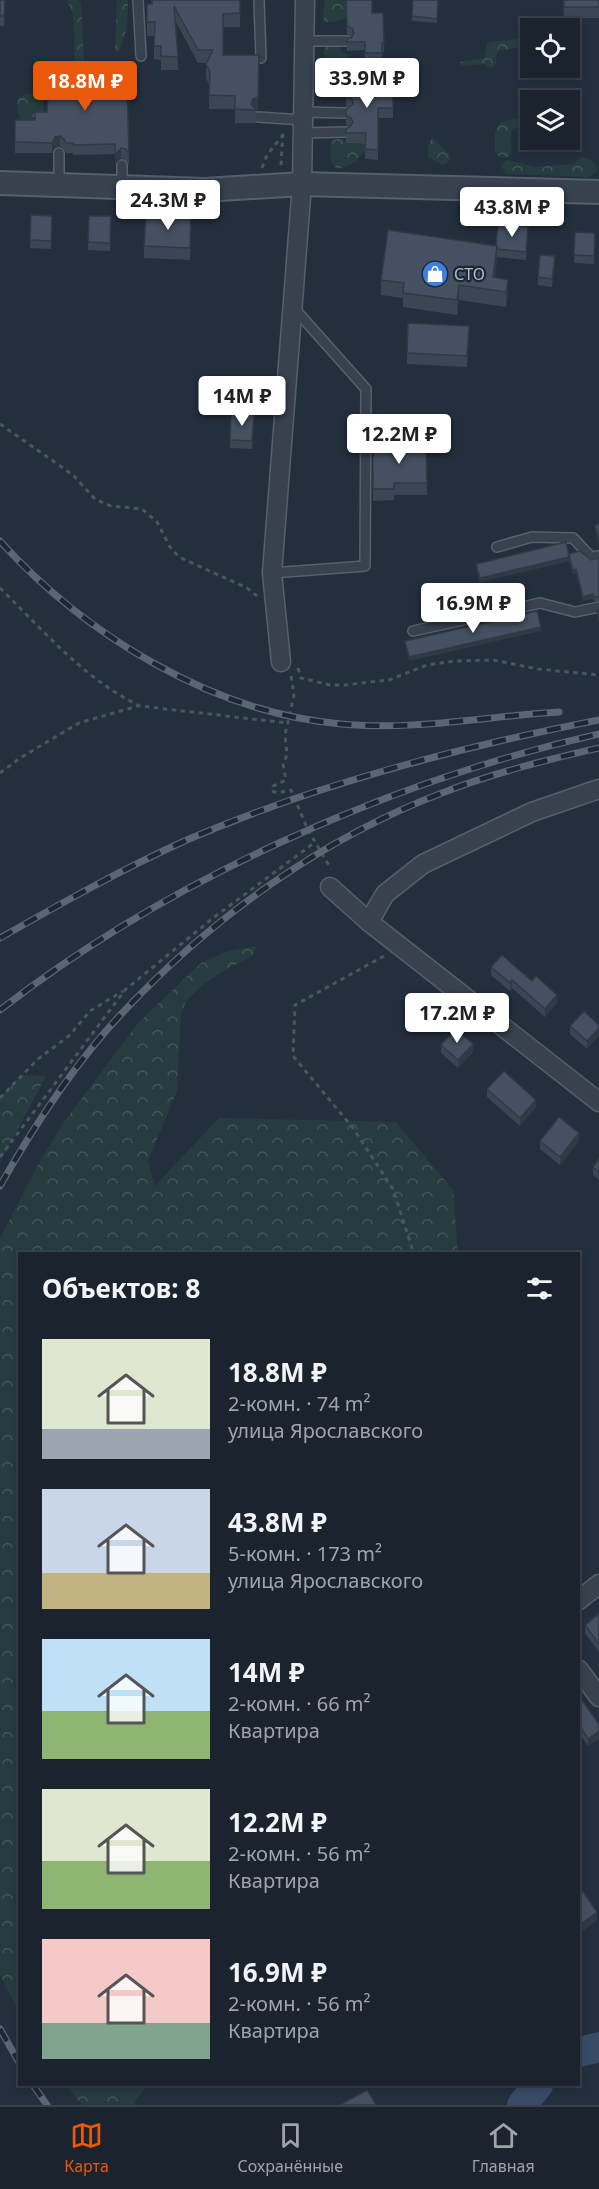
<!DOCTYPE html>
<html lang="ru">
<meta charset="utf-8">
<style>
:root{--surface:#1b232e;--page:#282f3a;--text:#f1f3f6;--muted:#a0a4aa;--line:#39404a;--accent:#ea580c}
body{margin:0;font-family:"Noto Sans",sans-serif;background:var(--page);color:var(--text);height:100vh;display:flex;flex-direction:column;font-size:22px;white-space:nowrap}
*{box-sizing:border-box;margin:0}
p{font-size:20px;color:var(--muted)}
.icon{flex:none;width:33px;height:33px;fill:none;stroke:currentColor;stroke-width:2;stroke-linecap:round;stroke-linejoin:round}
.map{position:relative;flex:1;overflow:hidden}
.drawer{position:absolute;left:18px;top:1252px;width:562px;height:834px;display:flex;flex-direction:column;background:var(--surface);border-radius:0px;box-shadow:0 3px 9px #0003,0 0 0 2px var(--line)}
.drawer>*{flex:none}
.buttons{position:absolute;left:520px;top:18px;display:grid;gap:12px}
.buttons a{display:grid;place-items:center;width:60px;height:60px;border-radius:0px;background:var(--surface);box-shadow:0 3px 9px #0003,0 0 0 2px var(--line);font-size:30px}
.price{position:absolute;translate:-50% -51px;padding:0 14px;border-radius:6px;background:#fff;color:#222;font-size:20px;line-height:39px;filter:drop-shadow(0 2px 3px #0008)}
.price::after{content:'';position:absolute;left:50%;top:36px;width:18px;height:14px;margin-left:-9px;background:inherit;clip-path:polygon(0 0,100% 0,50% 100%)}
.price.current{background:var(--accent);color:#fff}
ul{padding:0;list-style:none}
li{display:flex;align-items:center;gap:18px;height:150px;padding:0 24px}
li span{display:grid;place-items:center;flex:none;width:168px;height:120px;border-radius:0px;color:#555}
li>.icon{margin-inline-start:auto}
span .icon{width:72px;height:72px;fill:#fffc;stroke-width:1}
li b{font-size:26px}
h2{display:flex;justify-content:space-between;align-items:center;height:72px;padding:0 24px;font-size:26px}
.tab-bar{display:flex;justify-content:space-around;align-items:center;height:84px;border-top:2px solid var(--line);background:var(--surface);font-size:16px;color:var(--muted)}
.tab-bar a{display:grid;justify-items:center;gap:3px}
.tab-bar .current{color:var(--accent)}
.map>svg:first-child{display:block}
.forest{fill:url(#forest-crowns)}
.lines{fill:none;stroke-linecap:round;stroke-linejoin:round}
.river{stroke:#394c67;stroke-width:30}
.service-casing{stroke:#565f6c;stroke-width:12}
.minor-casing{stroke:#565f6c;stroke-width:21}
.tertiary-casing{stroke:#565f6c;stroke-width:26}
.path{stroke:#44595c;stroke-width:3;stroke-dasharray:4.5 4.5;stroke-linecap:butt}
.service{stroke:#38414e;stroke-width:9}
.minor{stroke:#38414e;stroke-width:18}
.tertiary{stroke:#38414e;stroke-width:22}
.rail-casing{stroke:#5a6575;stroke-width:7}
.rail{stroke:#1d2633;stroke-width:4.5;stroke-dasharray:14;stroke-linecap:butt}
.wall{fill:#3b4654}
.shaded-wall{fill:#303945}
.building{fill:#455162;stroke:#303945;stroke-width:1.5}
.labels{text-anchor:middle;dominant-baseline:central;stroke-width:4.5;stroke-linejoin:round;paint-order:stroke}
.poi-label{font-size:16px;fill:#b4bcc9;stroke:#1d2633;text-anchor:start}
</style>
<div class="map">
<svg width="599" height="2105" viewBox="0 0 599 2105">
<defs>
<pattern id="forest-crowns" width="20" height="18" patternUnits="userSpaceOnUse" patternTransform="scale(1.5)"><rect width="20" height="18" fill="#263c3f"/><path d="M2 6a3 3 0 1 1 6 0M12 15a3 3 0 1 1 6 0" fill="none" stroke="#435659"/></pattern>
</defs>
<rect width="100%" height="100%" fill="#242f3e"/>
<g class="forest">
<path d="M68,0H79L81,3L84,60L80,68H75C73,50 78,16 67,2Z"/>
<path d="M117,0H128C128,20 128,34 118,52L115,51Z"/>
<polygon points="325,0 345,0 346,18 332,22 324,22 323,13"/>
<path d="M514,39H531V45C520,46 511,50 500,50L496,55V64L491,69L485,64L462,66L459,62L484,58L487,43C496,40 504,42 514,39Z"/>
<path d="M329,41L340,43L341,52L347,54L358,65V69L341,75L340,88L331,90C329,87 323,55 324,51C325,47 327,44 329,41Z"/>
<polygon points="37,93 44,101 43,112 33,119 21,120 17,110 18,98 26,94"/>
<polygon points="531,118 531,126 519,126 512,130 510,140 512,151 508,157 501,158 495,153 495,132 499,123 512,119"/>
<polygon points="432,137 449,154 450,160 443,165 428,157 428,147"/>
<path d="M343,138L346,143H369C363,157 352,167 337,169L331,162L330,141Z"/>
<path d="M581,157C591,159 596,161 597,172L588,177L506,174L501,166L506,160L536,167L574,164Z"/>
<polygon points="256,946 254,955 220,973 203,985 187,1000 181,1013 177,1091 148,1161 155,1186 219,1118 396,1122 453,1190 458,1254 20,1254 19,2012 0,1975 0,1238 40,1161 64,1122 139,1022 201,963 228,951"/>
<polygon points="22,1075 46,1076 0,1162 0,1097"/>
<polygon points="66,2085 148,2085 134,2102 136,2105 82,2105"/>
</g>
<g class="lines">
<g class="river">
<polyline points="579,2052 599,2047"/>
<polyline points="522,2105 538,2085"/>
</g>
<g class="service-casing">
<g id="service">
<polyline points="138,0 141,56"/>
<polyline points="259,0 261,58"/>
<polyline points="304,41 347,41"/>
<polyline points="303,112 346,113"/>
<polyline points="258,117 303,120"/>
<polyline points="303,133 346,132"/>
<polyline points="122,165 122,186"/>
<polyline points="59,186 59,153"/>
<polyline points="497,547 532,537 573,538 591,557 599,556"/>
<polyline points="272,573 365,566 366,389 293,307"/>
<polyline points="413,631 540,603 575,612 599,607"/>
</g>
</g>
<g class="minor-casing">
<g id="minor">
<polyline points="281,662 272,573 302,184 305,0"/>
<polyline points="330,887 369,922 599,1102"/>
<polyline points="369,922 385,894 423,864 532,812 599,789"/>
<polyline points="579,1600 599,1584"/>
<polyline points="579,1670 599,1697"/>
</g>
</g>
<g class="tertiary-casing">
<polyline id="tertiary" points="0,183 205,190 302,184 599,192"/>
</g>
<g class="path">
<polyline points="281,165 283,130"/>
<polyline points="262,168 267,155 282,136"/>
<polyline points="0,424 73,475 95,499 111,506 142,509 157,522 170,547 179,557 247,588 257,596"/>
<path d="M0,588C43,630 85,680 140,706L287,723"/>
<polyline points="298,668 301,678 330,685 345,685 389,680 427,665 455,661 493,660 538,669 599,675"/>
<polyline points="291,676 294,695 285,735 287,755 283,764 286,780 273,786 272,791 277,793 291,790 308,830 331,869"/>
<polyline points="0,773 20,758 79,723 138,706"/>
<polyline points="384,956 295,1005 293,1056 353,1128 393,1189 414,1254"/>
<polyline points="0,1098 38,1059 70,1035 90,1011 123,991"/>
<polyline points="0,1157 125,990 213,918 314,843"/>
</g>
<use href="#service" class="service"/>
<use href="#minor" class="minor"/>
<use href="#tertiary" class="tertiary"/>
<g class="rail-casing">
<g id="rail">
<path d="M0,541C85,635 213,713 341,724C413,731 487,716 559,712"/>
<path d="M0,938C62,903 124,868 189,839C320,783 460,747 599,720"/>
<path d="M0,1010C169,879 390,781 599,734"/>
<path d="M0,1186C35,1124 76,1061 126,1009C213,917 323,838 442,793C493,773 546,760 599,748"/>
<polyline points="0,2029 20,2064"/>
<polyline points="33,2085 47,2105"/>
</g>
</g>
<use href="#rail" class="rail"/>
</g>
<g class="wall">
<polygon points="0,0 5,0 4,26 0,26"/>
<polygon points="240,0 240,27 223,27 223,55 258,110 256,111 256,123 235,123 235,109 209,109 209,85 206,78 206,63 198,63 176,22 178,70 161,70 161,60 154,59 154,36 147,36 147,4"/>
<polygon points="345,0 372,13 383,13 384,52 382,52 382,62 365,62 365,50 347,51 347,39 351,37 347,34"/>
<polygon points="413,0 438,0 437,23 412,21"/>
<polygon points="563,0 599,0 599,18 564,18"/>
<polygon points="129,64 130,93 127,93 129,164 126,160 121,158 115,165 115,154 73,155 73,153 66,153 64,149 60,146 55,148 52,153 15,153 15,120 35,120 47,112 60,95 81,90 107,68"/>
<polygon points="346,88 393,91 393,118 378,118 378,160 365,159 365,143 346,143 346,129 350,127 346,125 346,110 349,108 346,106"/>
<polygon points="31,215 52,216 51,249 30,248"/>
<polygon points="89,216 111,216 110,251 88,250"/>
<polygon points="191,228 190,260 144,258 144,246"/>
<polygon points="575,232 595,233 594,264 574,263"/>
<polygon points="528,235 526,260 497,257 495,278 508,294 506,307 459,300 457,315 403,307 403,298 381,295 381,280 496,246"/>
<polygon points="555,264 552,287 538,285 538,277"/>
<polygon points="469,338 467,367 407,364 407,353"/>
<polygon points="254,422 252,449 230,448 230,440"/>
<polygon points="373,444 426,445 427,495 394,495 394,500 373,501"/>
<polygon points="569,555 591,560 599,558 599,601 594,601 593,598 583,601 576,573 573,574 569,560 569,561 480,582 476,568 476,564"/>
<polygon points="491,967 532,981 557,1003 545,1017 512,988 510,991 491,975"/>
<polygon points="599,1025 587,1049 570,1034 570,1026"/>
<polygon points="441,1045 473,1052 458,1068 441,1053"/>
<polygon points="487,1089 536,1107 520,1126 487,1097"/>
<polygon points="540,1141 579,1141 560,1165 540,1149"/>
<polygon points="599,1159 599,1180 593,1175 593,1167"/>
<polygon points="599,1614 599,1652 585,1633 585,1625"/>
<polygon points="579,1696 599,1724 588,1746 579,1733"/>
<polygon points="579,1886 597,1920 581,1932 579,1929"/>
</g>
<g class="shaded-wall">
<polygon points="259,55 258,110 256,111 256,110 251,104"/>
<polygon points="60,136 60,146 55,148 52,153 52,143 55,137"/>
<polygon points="121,148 121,158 115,165 115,155"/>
<polygon points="497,246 497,261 493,292 493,277"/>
<polygon points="555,256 555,264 552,287 552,279"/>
<polygon points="508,280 508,294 506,307 506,292"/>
<polygon points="459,285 459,300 457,315 457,300"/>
<polygon points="569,557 569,561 480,582 480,578"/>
<polygon points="576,569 576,573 573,574 573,570"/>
<polygon points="593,594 593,598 583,601 583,597"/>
<polygon points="541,627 541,631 409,661 409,657"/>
<polygon points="512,980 512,988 510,991 510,983"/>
<polygon points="557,995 557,1003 545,1017 545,1009"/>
<polygon points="599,1028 599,1036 587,1049 587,1041"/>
<polygon points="473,1044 473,1052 458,1068 458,1060"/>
<polygon points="536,1100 536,1107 520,1126 520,1118"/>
<polygon points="579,1133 579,1141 560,1165 560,1157"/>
<polygon points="599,1731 599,1739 588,1746 588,1739"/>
<polygon points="597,1912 597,1920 581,1932 581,1924"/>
</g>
<g class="building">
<polygon points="0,0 5,0 4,16 0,16"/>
<polygon points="152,0 240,0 240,13 223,14 223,55 259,55 258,97 253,99 251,104 256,110 235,109 235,96 209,95 210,72 206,64 213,50 198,50 174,6 178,57 161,56 161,46 154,46 155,22 147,22 147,4 152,4"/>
<polygon points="346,0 372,0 372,13 383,13 384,43 382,43 382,53 365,53 365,42 347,42 347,39 351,38 354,33 352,28 347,26"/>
<polygon points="413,0 438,0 437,19 412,16"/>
<rect x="564" y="0" width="35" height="7"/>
<polygon points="107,62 129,64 130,83 127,83 129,154 126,149 121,148 115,155 115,144 73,145 73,143 66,143 64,139 60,136 55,137 52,143 15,142 15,120 35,120 35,112 47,112 48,94 60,95 60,90 81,90 82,69 107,68"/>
<polygon points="352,76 369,76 368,89 393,91 393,108 378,108 378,150 365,149 366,133 346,133 346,129 350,127 353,122 351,118 346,115 346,110 353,104 352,99 346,96 346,88 351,88"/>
<polygon points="146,214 191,216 190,248 144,246"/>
<polygon points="31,215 52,216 51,241 30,240"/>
<polygon points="89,216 111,216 110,243 88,242"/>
<polygon points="498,224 528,227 526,252 497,249 497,246 496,246"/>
<polygon points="388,230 497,246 493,277 508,280 506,292 459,285 457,300 403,293 404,283 381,280"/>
<polygon points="575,232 595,233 594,256 574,255"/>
<polygon points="540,255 555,256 552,279 538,277"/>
<polygon points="408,323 469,326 467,356 407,353"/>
<polygon points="231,413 254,414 252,441 230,440"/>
<polygon points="373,444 426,445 427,483 394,483 394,489 373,489"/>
<polygon points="599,524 599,544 595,525"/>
<polygon points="566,542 569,557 480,578 476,564"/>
<polygon points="580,551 591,560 599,558 599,597 594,597 593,594 583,597 576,569 573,570 569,554"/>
<polygon points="599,609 599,622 597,610"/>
<polygon points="537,611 541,627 409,657 405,641"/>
<polygon points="502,955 532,981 536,976 557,995 545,1009 512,980 510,983 491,967"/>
<polygon points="584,1011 599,1025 599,1028 587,1041 570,1026"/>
<polygon points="455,1029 473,1044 458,1060 441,1045"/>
<polygon points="504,1071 536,1100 520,1118 487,1089"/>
<polygon points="559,1117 579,1133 560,1157 540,1141"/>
<polygon points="599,1159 599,1172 593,1167"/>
<polygon points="599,1614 599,1644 585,1625"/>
<polygon points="579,1696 599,1724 599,1731 588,1739 579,1725"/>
<polygon points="579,1886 597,1912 581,1924 579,1922"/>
<polygon points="367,2090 376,2105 340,2105"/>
</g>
<defs>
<g id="shop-disc" transform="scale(1.35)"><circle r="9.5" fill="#3f7fe0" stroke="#1d2633"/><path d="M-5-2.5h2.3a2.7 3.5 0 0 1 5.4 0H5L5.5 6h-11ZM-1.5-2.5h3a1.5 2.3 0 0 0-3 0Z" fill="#fff"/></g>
</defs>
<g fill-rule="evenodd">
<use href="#shop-disc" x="435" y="274"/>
</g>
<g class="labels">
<g class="poi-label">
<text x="454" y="274">СТО</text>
</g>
</g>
</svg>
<div class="buttons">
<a><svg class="icon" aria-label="locate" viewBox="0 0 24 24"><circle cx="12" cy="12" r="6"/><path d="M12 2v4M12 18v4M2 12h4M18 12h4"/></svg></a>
<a><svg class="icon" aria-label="layers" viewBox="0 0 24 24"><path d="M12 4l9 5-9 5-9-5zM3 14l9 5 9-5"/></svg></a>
</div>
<b class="price" style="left:367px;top:109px">33.9M ₽</b>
<b class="price current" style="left:85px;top:112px">18.8M ₽</b>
<b class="price" style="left:168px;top:231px">24.3M ₽</b>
<b class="price" style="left:512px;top:238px">43.8M ₽</b>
<b class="price" style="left:242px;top:427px">14M ₽</b>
<b class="price" style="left:399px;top:465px">12.2M ₽</b>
<b class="price" style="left:473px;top:634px">16.9M ₽</b>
<b class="price" style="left:457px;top:1044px">17.2M ₽</b>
<section class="drawer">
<h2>Объектов: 8<svg class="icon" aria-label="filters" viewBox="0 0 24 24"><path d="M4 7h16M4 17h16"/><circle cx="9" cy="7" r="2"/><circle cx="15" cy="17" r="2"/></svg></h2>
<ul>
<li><span style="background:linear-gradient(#dfe7d0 75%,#9aa5b1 0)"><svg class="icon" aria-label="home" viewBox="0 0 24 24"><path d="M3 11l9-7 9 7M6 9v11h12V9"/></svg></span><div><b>18.8M ₽</b><p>2-комн. · 74 m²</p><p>улица Ярославского</p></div></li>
<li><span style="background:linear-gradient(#c9d6e8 70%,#c2b280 0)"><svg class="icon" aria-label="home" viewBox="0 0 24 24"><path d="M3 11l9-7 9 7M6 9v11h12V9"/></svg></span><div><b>43.8M ₽</b><p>5-комн. · 173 m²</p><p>улица Ярославского</p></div></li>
<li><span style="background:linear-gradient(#bfe0f5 60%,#8fb573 0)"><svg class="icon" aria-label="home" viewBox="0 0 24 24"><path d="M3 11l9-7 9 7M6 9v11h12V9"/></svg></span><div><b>14M ₽</b><p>2-комн. · 66 m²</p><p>Квартира</p></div></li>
<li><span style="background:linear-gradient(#dfe7d0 60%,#8fb573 0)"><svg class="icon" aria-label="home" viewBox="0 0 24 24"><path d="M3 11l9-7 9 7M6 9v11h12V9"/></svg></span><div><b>12.2M ₽</b><p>2-комн. · 56 m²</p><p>Квартира</p></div></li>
<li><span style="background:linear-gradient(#f6c9c9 70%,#7fa58c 0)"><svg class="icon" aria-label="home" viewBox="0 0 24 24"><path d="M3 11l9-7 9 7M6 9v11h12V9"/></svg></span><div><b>16.9M ₽</b><p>2-комн. · 56 m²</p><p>Квартира</p></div></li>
</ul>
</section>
</div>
<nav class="tab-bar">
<a class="current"><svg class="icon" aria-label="map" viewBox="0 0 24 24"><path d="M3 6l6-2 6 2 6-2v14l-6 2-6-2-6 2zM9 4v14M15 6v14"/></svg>Карта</a>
<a><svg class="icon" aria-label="saved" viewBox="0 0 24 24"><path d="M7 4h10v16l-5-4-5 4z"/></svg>Сохранённые</a>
<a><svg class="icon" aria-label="home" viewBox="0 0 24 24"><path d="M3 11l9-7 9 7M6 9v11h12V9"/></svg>Главная</a>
</nav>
